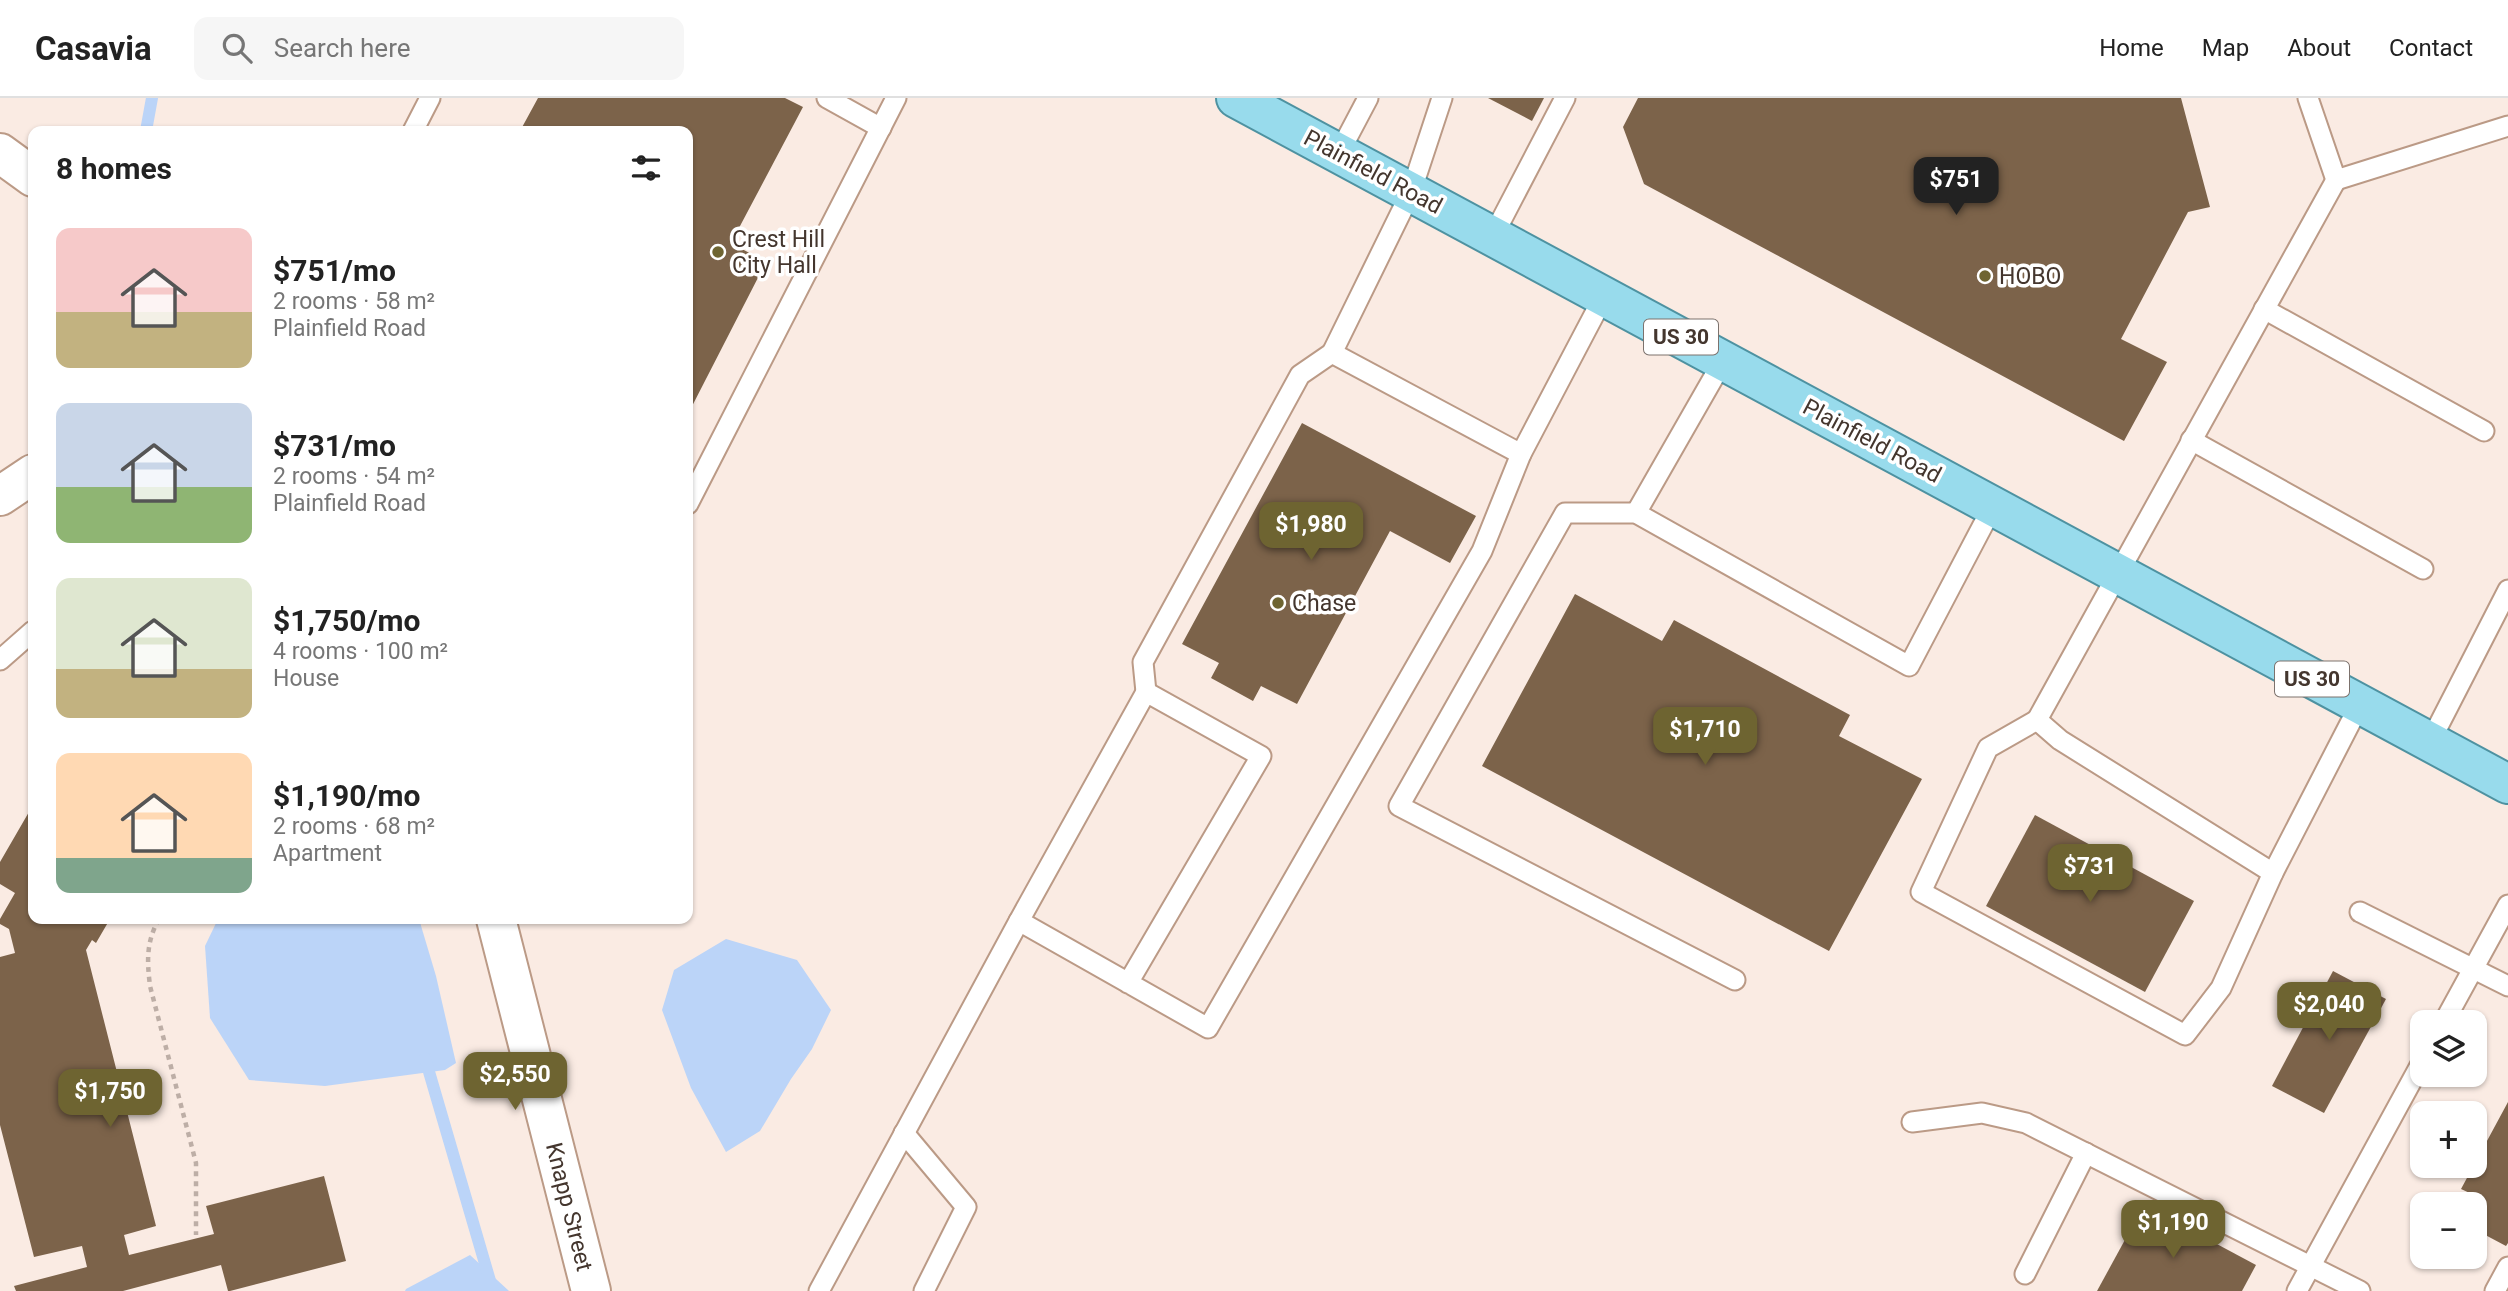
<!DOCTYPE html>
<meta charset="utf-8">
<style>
:root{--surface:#fff;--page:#f6f6f6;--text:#222;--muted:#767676;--line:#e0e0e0;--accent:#6e6431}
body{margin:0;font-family:Roboto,sans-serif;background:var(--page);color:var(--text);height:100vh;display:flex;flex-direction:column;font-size:26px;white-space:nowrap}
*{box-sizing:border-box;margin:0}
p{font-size:23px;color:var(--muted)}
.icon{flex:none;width:38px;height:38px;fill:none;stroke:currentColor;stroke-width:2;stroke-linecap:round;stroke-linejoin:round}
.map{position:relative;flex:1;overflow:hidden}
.sheet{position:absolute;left:28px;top:28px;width:665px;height:798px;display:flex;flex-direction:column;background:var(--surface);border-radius:14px;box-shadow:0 2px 5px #0004}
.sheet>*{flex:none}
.tools{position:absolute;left:2410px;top:912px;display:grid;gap:14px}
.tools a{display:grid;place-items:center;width:77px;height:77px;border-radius:14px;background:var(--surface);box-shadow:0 2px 5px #0004;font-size:35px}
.price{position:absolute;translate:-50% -60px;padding:0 16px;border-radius:14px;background:var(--accent);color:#fff;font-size:23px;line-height:46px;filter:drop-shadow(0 2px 4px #0008)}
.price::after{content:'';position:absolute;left:50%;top:42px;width:21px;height:16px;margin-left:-10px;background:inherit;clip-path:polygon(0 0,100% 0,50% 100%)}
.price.on{background:#222;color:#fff}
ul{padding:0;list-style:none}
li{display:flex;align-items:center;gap:21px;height:175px;padding:0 28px}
li span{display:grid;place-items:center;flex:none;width:196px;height:140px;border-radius:14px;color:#555}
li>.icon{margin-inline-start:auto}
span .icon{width:84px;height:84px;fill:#fffc;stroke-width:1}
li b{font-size:30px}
h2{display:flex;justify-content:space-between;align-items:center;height:84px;padding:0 28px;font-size:30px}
header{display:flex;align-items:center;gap:42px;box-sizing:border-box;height:98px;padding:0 35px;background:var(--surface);border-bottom:2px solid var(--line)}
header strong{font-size:33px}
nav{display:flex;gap:38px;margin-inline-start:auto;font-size:24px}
.search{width:490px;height:63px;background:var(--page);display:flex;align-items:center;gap:18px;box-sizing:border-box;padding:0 24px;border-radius:14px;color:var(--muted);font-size:26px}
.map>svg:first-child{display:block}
.water{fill:#bbd4f8}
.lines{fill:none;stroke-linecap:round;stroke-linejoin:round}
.stream{stroke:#bbd4f8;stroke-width:12}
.building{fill:#7c634a}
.service-casing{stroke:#bb9a86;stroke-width:23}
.minor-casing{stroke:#bb9a86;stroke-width:42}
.primary-casing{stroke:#4e92a1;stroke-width:42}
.path{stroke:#bdaea6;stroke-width:4.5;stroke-dasharray:5 5;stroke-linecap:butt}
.service{stroke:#fff;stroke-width:19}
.minor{stroke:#fff;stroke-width:38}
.primary{stroke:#98dbec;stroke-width:38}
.poi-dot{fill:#6e6431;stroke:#fff;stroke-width:2.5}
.labels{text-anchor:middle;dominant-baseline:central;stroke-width:7;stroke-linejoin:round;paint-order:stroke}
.shield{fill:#fff;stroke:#7c726d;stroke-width:2}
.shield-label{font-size:21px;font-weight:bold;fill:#44362e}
.street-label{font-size:23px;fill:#44362e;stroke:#fff}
.poi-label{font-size:23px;fill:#44362e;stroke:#fff;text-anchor:start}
</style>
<header>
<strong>Casavia</strong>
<div class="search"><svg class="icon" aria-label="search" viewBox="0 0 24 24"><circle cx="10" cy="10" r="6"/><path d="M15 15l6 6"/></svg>Search here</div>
<nav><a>Home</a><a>Map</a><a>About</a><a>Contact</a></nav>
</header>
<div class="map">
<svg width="2508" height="1193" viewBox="0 0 2508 1193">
<rect width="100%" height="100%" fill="#faebe3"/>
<g class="water">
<polygon points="218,821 419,821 436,878 456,965 445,972 325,988 249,982 210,920 205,848"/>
<polygon points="726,841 797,862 831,912 812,951 791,981 760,1033 726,1054 691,990 662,912 674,872"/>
<polygon points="470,1157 509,1193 405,1193 406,1191"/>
</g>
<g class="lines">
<g class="stream">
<polyline points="146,33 152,0"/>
<polyline points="425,960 493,1193"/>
</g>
</g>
<g class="building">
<polygon points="538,0 785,0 803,9 731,145 766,164 688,316 688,33 520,33"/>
<polygon points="1488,0 1544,0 1532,23"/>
<polygon points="1638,0 2181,0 2210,109 2188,114 2121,241 2167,264 2124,343 1644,86 1623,29"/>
<polygon points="1302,325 1476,418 1450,465 1390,433 1297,606 1261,588 1253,603 1211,580 1219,565 1182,546"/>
<polygon points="1575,496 1662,543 1674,522 1850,617 1839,638 1922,681 1829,853 1482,668"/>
<polygon points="33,707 33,821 110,821 96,845 92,842 86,852 156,1128 124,1137 129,1157 214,1136 206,1108 324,1078 346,1163 230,1193 228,1193 221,1167 123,1193 16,1193 14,1188 87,1169 82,1148 34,1159 0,1027 0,859 15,855 9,831 0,826 0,821 15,795 0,786 0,764"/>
<polygon points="2035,717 2194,803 2145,894 1986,808"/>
<polygon points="2333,873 2386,901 2324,1015 2272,988"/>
<polygon points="2508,1004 2508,1145 2506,1148 2474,1131 2474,1106 2469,1106 2474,1097 2461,1091"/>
<polygon points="2144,1107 2256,1167 2242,1193 2097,1193"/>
</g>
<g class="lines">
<g class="service-casing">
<g id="service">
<polyline points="827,0 881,30"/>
<polyline points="1442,0 1411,94 1332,255 1521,356 1604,198"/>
<polyline points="2308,0 2336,82 2508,28"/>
<polyline points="413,33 430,0"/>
<polyline points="1339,55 1368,0"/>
<polyline points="1493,138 1565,0"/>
<polyline points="2264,211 2484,333"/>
<polyline points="2191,342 2423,471"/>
<polyline points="688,406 896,0"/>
<polyline points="1636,415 1723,263"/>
<polyline points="0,562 33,533"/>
<polyline points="1146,594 1143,564 1300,277 1332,255"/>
<polyline points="2037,622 1988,650 1921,794 2185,937 2221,890 2273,775 2360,606"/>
<polyline points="2430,644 2508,492"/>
<polyline points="2273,775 2060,642 2037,622 2336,82"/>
<polyline points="2360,814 2508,888"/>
<polyline points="1735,882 1399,708 1565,415 1636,415 1909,568 1993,408"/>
<polyline points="1128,885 1261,658 1146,594 1019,823 1208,930 1482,453 1521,356"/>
<polyline points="2444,924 2508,807"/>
<polyline points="1912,1024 1982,1015 2026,1025 2360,1193"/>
<polyline points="904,1035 966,1109 924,1193"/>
<polyline points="2025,1176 2086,1055"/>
<polyline points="819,1193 1019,823"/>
<polyline points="2297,1193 2422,964"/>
<polyline points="2495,1193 2508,1169"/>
</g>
</g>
<g class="minor-casing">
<g id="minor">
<polyline points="0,55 33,79"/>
<polyline points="0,398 33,376"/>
<polyline points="496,821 591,1193"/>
</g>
</g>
<g class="primary-casing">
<polyline id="primary" points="1236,0 2508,686"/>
</g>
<path class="path" d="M159,821C146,844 147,863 150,888L196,1065V1137"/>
<use href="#service" class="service"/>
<use href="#minor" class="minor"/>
<use href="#primary" class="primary"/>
</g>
<g class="poi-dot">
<circle cx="718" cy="154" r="7"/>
<circle cx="1985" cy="178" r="7"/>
<circle cx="1278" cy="505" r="7"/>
</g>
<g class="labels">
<g class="shield">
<rect x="1644" y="221.5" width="74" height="35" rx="5"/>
<rect x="2275" y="563.5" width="74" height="35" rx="5"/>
</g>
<g class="shield-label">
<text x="1681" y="239">US 30</text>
<text x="2312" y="581">US 30</text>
</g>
<g class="street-label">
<text transform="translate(1373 74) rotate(28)">Plainfield Road</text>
<text transform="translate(1872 343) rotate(28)">Plainfield Road</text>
<text transform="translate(569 1109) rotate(76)">Knapp Street</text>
</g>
<g class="poi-label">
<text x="732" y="141">Crest Hill<tspan x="732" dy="26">City Hall</tspan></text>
<text x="1999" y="178">HOBO</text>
<text x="1292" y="505">Chase</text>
</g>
</g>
</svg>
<div class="tools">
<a><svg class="icon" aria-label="layers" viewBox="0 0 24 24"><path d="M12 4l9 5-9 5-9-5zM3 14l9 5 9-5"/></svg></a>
<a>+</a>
<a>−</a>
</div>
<b class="price on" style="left:1956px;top:119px">$751</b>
<b class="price" style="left:1311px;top:464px">$1,980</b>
<b class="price" style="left:1705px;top:669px">$1,710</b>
<b class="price" style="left:2090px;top:806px">$731</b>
<b class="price" style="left:2329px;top:944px">$2,040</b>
<b class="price" style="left:515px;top:1014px">$2,550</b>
<b class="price" style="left:110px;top:1031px">$1,750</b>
<b class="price" style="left:2173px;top:1162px">$1,190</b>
<section class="sheet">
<h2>8 homes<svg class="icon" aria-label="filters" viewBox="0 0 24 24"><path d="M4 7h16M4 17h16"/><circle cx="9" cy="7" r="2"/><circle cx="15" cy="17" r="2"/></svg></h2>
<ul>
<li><span style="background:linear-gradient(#f6c9c9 60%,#c2b280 0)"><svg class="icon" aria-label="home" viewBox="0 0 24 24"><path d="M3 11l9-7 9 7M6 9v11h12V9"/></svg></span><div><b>$751/mo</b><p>2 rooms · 58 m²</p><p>Plainfield Road</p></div></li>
<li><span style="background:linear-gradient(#c9d6e8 60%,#8fb573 0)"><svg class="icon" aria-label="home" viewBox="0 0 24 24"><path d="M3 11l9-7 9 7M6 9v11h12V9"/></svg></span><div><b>$731/mo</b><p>2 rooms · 54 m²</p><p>Plainfield Road</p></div></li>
<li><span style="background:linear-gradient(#dfe7d0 65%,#c2b280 0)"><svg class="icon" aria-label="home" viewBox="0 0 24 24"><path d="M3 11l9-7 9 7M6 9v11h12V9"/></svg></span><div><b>$1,750/mo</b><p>4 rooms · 100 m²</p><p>House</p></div></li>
<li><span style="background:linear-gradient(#ffd9b3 75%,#7fa58c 0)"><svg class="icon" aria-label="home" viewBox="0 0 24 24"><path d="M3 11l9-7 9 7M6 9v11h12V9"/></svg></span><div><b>$1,190/mo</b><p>2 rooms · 68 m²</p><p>Apartment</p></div></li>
</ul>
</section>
</div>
